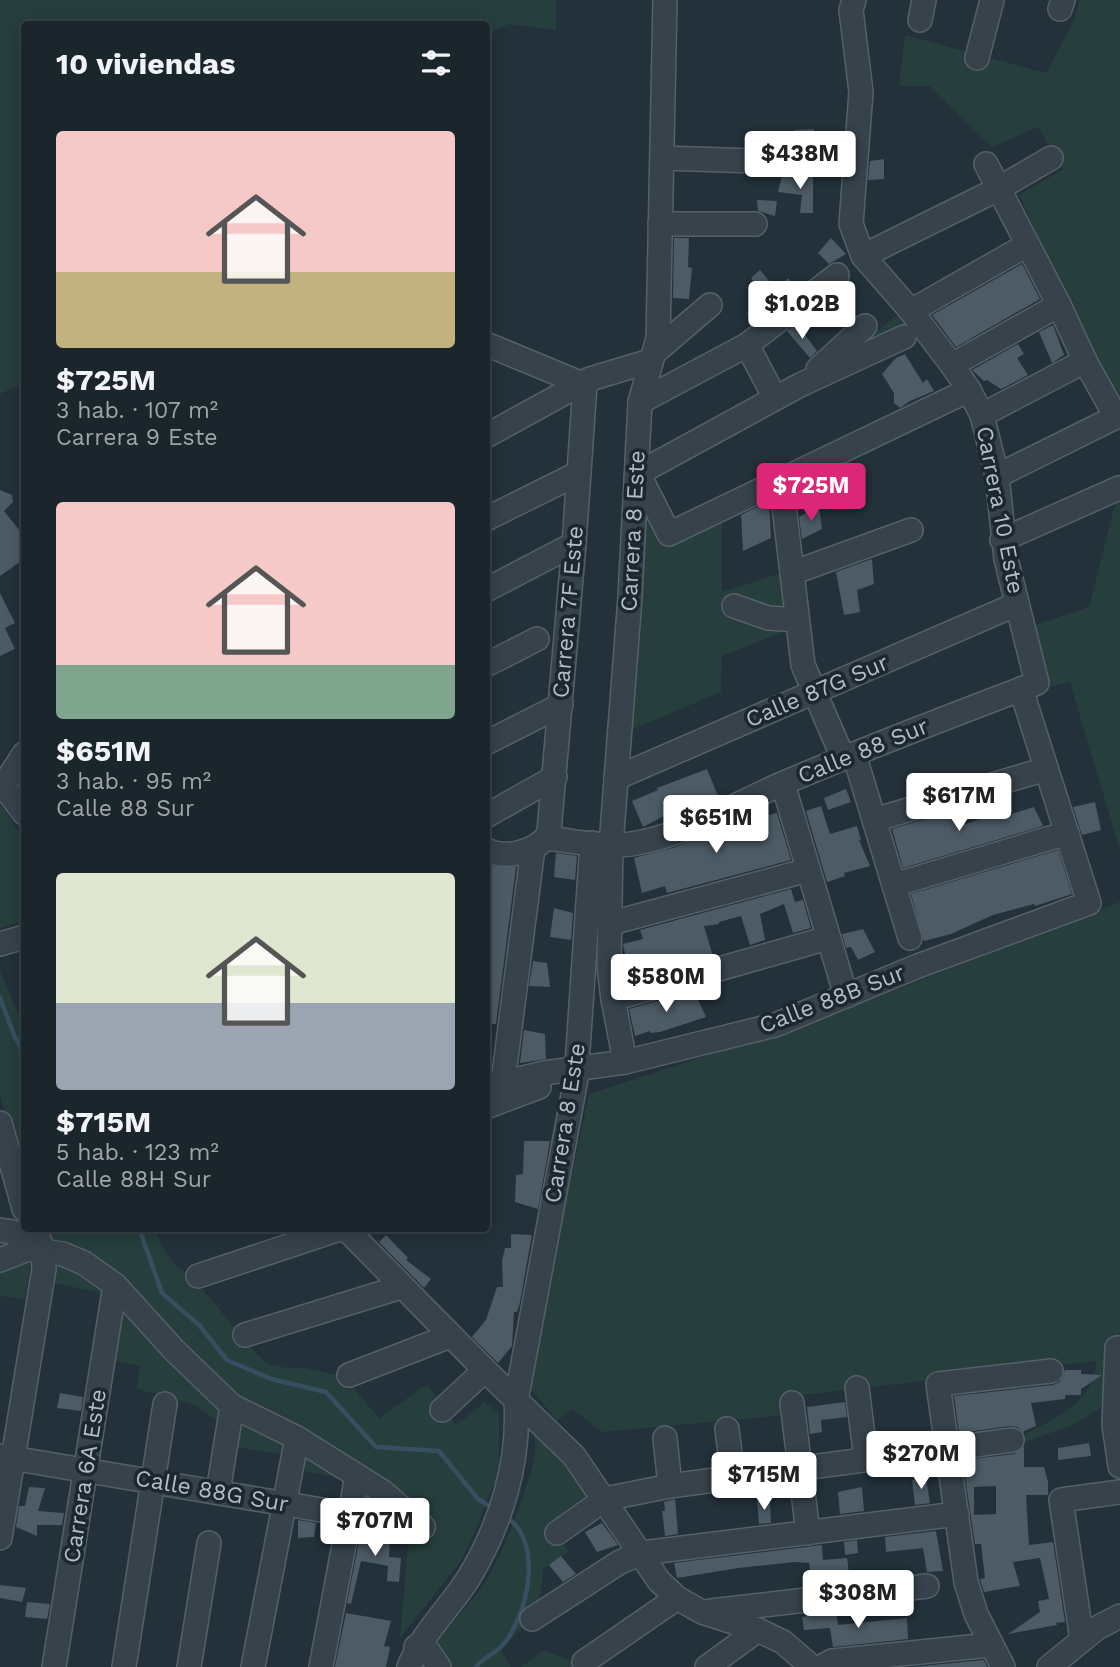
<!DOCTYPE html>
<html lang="es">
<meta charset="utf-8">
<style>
:root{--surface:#1a252c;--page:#232d34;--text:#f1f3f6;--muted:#9fa5a9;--line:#384248;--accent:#db2777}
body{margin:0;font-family:"Work Sans",sans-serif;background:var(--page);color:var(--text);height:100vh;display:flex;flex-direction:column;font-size:26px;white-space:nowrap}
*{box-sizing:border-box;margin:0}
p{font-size:23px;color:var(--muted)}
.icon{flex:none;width:38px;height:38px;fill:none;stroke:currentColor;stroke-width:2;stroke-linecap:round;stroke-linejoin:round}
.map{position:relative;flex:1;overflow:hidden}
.side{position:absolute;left:21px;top:21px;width:469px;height:1211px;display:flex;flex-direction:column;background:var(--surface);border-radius:7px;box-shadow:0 4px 18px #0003,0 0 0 2px var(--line)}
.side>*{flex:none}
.price{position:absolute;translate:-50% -60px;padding:0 16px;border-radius:7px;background:#fff;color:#222;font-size:23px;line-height:46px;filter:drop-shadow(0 2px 4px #0008)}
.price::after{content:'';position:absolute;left:50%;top:42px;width:21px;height:16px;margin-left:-10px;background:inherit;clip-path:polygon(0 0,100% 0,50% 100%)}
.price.current{background:var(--accent);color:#fff}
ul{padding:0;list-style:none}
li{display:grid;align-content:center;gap:14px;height:371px;padding:0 35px}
li span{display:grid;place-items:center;height:217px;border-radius:7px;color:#555}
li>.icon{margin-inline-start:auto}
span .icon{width:126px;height:126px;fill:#fffc;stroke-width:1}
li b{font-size:30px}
h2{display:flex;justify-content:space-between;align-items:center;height:84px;padding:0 35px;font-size:30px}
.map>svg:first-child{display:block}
.green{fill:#263e3c}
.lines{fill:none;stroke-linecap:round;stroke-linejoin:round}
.stream{stroke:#375061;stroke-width:4.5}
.building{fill:#4c5b65;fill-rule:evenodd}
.minor-casing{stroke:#556069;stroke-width:26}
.minor{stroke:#37424b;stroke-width:23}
.labels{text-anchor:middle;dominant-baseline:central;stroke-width:7;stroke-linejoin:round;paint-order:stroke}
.street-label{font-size:23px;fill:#b2bdc6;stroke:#1c2730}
</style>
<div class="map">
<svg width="1120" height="1667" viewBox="0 0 1120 1667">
<rect width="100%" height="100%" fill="#23313a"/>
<g class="green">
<polygon points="0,0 556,0 556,30 509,24 487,33 486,24 24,24 24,383 0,394"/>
<polygon points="1079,0 1120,0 1120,414 1019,195 1063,169 1038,127 992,147 929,86 899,86 905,35 1046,73 1074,21"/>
<polygon points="900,313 922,339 817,379"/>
<polygon points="1120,500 1120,851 1070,682 1050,687 1032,626 1089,607 1116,501"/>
<polygon points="643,502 664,542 722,517 722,592 781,573 788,630 722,656 721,692 626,732"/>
<polygon points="0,804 24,840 24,921 0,928"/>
<path d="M1120,902V1396L1073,1425L1022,1443L1023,1435C1054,1419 1096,1401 1096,1361L785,1397V1415L602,1432L572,1409L557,1421L527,1385L589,1094L832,1015Z"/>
<polygon points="0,971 24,1028 24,1180 0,1094"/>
<path d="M17,1216C35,1242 31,1270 25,1299L0,1296V1221Z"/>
<polygon points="45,1229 156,1229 161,1245 175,1265 193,1278 256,1353 268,1364 287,1368 306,1368 344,1377 379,1418 427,1384 456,1425 485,1402 499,1415 499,1472 472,1538 461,1561 400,1638 410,1521 346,1509 350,1480 287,1468 289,1455 220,1445 222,1424 195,1405 137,1389 140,1366 99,1358 109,1295 51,1282"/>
<path d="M533,1430L566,1464L594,1505L558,1533L568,1552L543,1569C541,1613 530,1620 501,1650L511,1667H424C439,1632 463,1614 484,1584C499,1563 533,1477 535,1452C536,1445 534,1437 533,1430Z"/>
<polygon points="544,1650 586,1667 521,1667"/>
</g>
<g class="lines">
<g class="stream">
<polyline points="0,998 14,1035 24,1054"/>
<polyline points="139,1228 162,1293 199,1325 227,1360 271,1379 326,1392 376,1447 439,1451 478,1499 492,1508"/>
<path d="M476,1667C483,1658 494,1654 502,1646C528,1616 545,1541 505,1516"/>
</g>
</g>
<g class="building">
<polygon points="814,129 814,133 840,133 837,149 792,148 792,145 795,144 794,130"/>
<polygon points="884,159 884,179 868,180 870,161"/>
<polygon points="782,176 813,177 813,213 800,213 802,195 778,192"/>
<polygon points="757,200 777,201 775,216 758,211"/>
<polygon points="674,238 689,238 688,267 692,268 689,299 673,298"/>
<polygon points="831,238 846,254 829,264 818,253"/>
<polygon points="1022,264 1040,299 956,347 932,315"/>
<polygon points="760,270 776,289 788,278 796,289 754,322 747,313 766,297 751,278"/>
<polygon points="797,324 817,351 810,358 787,331"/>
<polygon points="1053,325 1064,355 1052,363 1039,332"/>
<polygon points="1018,344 1024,354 1017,358 1028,375 1001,389 987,380 984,381 972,370"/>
<polygon points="905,354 923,383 927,379 934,391 910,401 900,408 894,403 894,393 882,374 896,358"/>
<polygon points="0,490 12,495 13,502 4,511 24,536 24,559 0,576"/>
<polygon points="769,501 771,538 743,551 741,515"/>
<polygon points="819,506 822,529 802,539 799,517"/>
<polygon points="872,559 874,584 857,590 860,612 844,615 836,572"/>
<polygon points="0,593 15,623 5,628 15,649 0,656"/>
<polygon points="707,769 718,796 666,815 643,827 632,801 658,790 657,788"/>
<polygon points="846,789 851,802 828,810 824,798"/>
<polygon points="999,798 1003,815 1005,816 1034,807 1043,826 903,868 892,829 960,809 965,824 990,816 986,801"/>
<polygon points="1095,802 1101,830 1082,835 1073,807"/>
<polygon points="821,806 830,834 857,826 861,840 859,840 870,866 844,873 845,876 827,882 806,811"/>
<polygon points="766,810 768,815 777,813 791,860 667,893 665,886 642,893 634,858 676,847 741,819 754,816 753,813"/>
<polygon points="1058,850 1072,894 1035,906 1034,904 993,915 951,934 924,941 911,894"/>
<polygon points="556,853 577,856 575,880 554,877"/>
<polygon points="489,866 516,867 496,1024 486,1023 486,874"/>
<polygon points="791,889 795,902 803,900 811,928 793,933 784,904 760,914 765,940 750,945 741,916 719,922 719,924 704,926 713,956 630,980 623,944 643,939 640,930"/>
<polygon points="554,908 573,913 571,940 550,937"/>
<polygon points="863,929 875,952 858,960 851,947 846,948 842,934"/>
<polygon points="533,961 547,963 550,987 529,986"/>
<polygon points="694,991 706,1017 660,1032 650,1033 650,1031 635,1036 629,1009"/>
<polygon points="524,1030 545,1034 546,1059 520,1063"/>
<polygon points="524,1141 550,1141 538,1209 515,1202 516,1175 523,1174"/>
<polygon points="511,1234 532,1235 520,1302 517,1312 514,1312 512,1346 498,1363 472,1337 486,1320 497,1287 503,1287 502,1261 505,1248 511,1248"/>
<polygon points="386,1235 408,1258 406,1260 431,1279 424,1288 379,1242"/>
<polygon points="1065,1370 1081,1370 1081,1374 1102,1375 1081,1389 1081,1395 1065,1395 1065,1399 1031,1403 1036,1426 1024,1431 1024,1434 1018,1427 1011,1426 959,1433 954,1396 1053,1385 1060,1382"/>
<polygon points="60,1393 83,1397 81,1411 57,1408"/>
<polygon points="845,1402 847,1417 821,1420 822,1432 810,1434 807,1407"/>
<polygon points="1089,1443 1091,1456 1058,1460 1058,1448"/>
<path d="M1024,1446V1467H1044L1048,1482V1495H1026L1029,1545L1053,1542L1065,1622L1056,1623L1057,1625L1008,1634L1040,1612L1038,1601L1049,1599L1040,1558L1013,1562L1020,1586L984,1592L980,1579L985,1578L981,1544H975L965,1476H974L973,1459L1014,1454ZM996,1486V1514L974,1515V1487Z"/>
<polygon points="926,1477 930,1503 915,1505 912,1480"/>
<polygon points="29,1487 45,1488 38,1511 64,1513 62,1525 37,1525 37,1536 16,1527 19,1506 25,1506"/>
<polygon points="862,1487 864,1511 840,1514 838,1492"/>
<polygon points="675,1499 678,1534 665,1536 662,1511 665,1511 664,1502"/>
<polygon points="770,1500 771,1523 759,1524 757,1501"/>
<polygon points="298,1520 316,1523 314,1537 298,1538"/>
<polygon points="602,1523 618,1545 597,1552 585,1532"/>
<polygon points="361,1531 390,1536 389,1557 401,1558 399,1582 387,1581 388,1566 361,1561 351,1604 347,1603"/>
<polygon points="936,1531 943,1571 927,1572 923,1548 886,1552 885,1537"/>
<polygon points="857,1540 858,1553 845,1555 844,1542"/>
<polygon points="822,1545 823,1560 847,1558 850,1581 812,1585 809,1563 795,1562 738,1568 677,1578 674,1563"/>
<polygon points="561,1556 576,1574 563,1582 549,1565"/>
<polygon points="0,1585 26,1588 22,1602 0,1598"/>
<polygon points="27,1602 50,1604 47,1619 25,1617"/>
<polygon points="836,1611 838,1625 907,1618 908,1639 833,1647 830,1628 804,1630 802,1617"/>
<polygon points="346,1613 391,1621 384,1646 390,1647 386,1667 335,1667"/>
<polygon points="984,1660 987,1667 912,1667"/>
</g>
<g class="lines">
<g class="minor-casing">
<g id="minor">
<polyline points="1060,9 1063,0"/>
<polyline points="920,20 924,0"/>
<polyline points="977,58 992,0"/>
<polyline points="662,158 854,164"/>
<polyline points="986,164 1059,305 1085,361 1116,417 997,476"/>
<polyline points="660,224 755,224"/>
<polyline points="863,256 998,189 1051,158"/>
<polyline points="911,311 1027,245"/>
<polyline points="486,344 585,385"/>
<polyline points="747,345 775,398"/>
<polyline points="655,352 710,305"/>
<polyline points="952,365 1059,305"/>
<polyline points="818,369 865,326"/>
<polyline points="640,402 747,345 837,275"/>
<polyline points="982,415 1085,361"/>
<polyline points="486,436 590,379 650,361"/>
<polyline points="638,473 669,534 969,390"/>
<polyline points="637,474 800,385 904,337"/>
<polyline points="781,481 803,665 843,758"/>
<polyline points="486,519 579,473"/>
<polyline points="1002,540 1119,488"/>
<polyline points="792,573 911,530"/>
<polyline points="486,590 574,544"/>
<polyline points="734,606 768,618 797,620"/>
<polyline points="486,665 537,639"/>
<polyline points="486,743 561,705"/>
<polyline points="854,754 910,938"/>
<polyline points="616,778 1017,604"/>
<polyline points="0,781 24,813"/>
<polyline points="783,784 846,996"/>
<polyline points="4,785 24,754"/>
<polyline points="486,816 555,777"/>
<polyline points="874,820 1046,769"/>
<polyline points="546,838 549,832 574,544 585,385"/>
<path d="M486,850C506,859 531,853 546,838C573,841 604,848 631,844C686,836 734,804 784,783C868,747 953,715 1037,683L1006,559L997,476L982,415L969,390L952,365L911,311L863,256L851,224L861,92L851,10L854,0"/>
<polyline points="894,885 1067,833"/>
<polyline points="608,924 808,870"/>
<polyline points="0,944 24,937"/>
<polyline points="613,999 828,938"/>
<polyline points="625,1062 613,999 609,967 611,845 630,597 640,402 658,338 665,0"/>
<polyline points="503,1082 533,848"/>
<polyline points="486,1087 544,1073 625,1062 775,1025 918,966 1089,903 1021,689"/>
<polyline points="486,1107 539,1087"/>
<polyline points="0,1123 24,1209"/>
<polyline points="345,1228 485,1370 574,1456 659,1581 677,1598 702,1612 758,1630 783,1642 812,1667"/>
<polyline points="0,1230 13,1232 28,1249"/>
<polyline points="0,1260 28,1249 63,1254 84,1263 115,1285 174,1350 232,1406 297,1438 383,1492 423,1527"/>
<polyline points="198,1276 343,1228"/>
<polyline points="245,1335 401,1287"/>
<polyline points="1117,1348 1114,1425 1120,1466"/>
<polyline points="349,1375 450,1336"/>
<polyline points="857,1388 866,1459"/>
<polyline points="792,1403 808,1533"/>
<polyline points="442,1410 485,1370"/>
<polyline points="727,1429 733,1477"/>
<polyline points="665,1438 670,1486"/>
<polyline points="0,1456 423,1527"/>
<polyline points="218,1492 232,1406"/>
<polyline points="557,1533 605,1499 670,1486 1012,1440"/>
<polyline points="0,1538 44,1269 43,1250 35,1228"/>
<polyline points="711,1611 927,1586"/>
<polyline points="532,1619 620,1562 642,1553 957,1514"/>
<polyline points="1082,1640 1061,1500 1120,1492"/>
<polyline points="416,1647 428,1651 439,1667"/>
<polyline points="584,1662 677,1598"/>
<polyline points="54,1667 115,1285"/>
<polyline points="124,1667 165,1404"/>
<polyline points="189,1667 209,1543"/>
<polyline points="253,1667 297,1438"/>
<polyline points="321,1667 357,1476"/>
<path d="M409,1667C422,1633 449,1609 468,1579C501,1525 520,1463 516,1401L576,1079L592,843"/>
<polyline points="707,1667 758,1630"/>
<polyline points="821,1667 832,1661 990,1645"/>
<polyline points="1003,1667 976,1614 966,1582 938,1384 1051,1371"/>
<polyline points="1049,1667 1097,1628 1120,1616"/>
</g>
</g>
<use href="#minor" class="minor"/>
</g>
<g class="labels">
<g class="street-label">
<text transform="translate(1000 510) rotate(79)">Carrera 10 Este</text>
<text transform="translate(633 531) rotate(-87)">Carrera 8 Este</text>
<text transform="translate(568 612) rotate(-85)">Carrera 7F Este</text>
<text transform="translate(817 691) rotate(-23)">Calle 87G Sur</text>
<text transform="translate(863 751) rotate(-22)">Calle 88 Sur</text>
<text transform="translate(832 999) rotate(-21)">Calle 88B Sur</text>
<text transform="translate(565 1123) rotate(-81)">Carrera 8 Este</text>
<text transform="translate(85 1476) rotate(-81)">Carrera 6A Este</text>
<text transform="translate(212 1491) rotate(10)">Calle 88G Sur</text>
</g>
</g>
</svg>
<b class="price" style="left:800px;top:191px">$438M</b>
<b class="price" style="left:802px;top:341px">$1.02B</b>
<b class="price current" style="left:811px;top:523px">$725M</b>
<b class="price" style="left:959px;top:833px">$617M</b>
<b class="price" style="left:716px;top:855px">$651M</b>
<b class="price" style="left:666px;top:1014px">$580M</b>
<b class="price" style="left:921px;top:1491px">$270M</b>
<b class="price" style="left:764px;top:1512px">$715M</b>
<b class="price" style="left:375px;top:1558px">$707M</b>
<b class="price" style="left:858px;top:1630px">$308M</b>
<section class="side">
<h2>10 viviendas<svg class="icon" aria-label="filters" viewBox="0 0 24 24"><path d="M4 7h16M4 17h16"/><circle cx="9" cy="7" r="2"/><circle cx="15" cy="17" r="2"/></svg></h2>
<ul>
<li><span style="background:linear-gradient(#f6c9c9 65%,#c2b280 0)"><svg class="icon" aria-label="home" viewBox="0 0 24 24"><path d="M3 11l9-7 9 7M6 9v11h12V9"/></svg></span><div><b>$725M</b><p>3 hab. · 107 m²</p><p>Carrera 9 Este</p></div></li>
<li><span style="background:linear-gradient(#f6c9c9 75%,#7fa58c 0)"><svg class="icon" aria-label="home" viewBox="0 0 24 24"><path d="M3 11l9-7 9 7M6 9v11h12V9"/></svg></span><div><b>$651M</b><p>3 hab. · 95 m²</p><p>Calle 88 Sur</p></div></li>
<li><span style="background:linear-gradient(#dfe7d0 60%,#9aa5b1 0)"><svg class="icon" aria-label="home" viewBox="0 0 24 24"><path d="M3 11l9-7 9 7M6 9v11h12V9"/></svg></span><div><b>$715M</b><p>5 hab. · 123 m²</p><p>Calle 88H Sur</p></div></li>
</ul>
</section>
</div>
